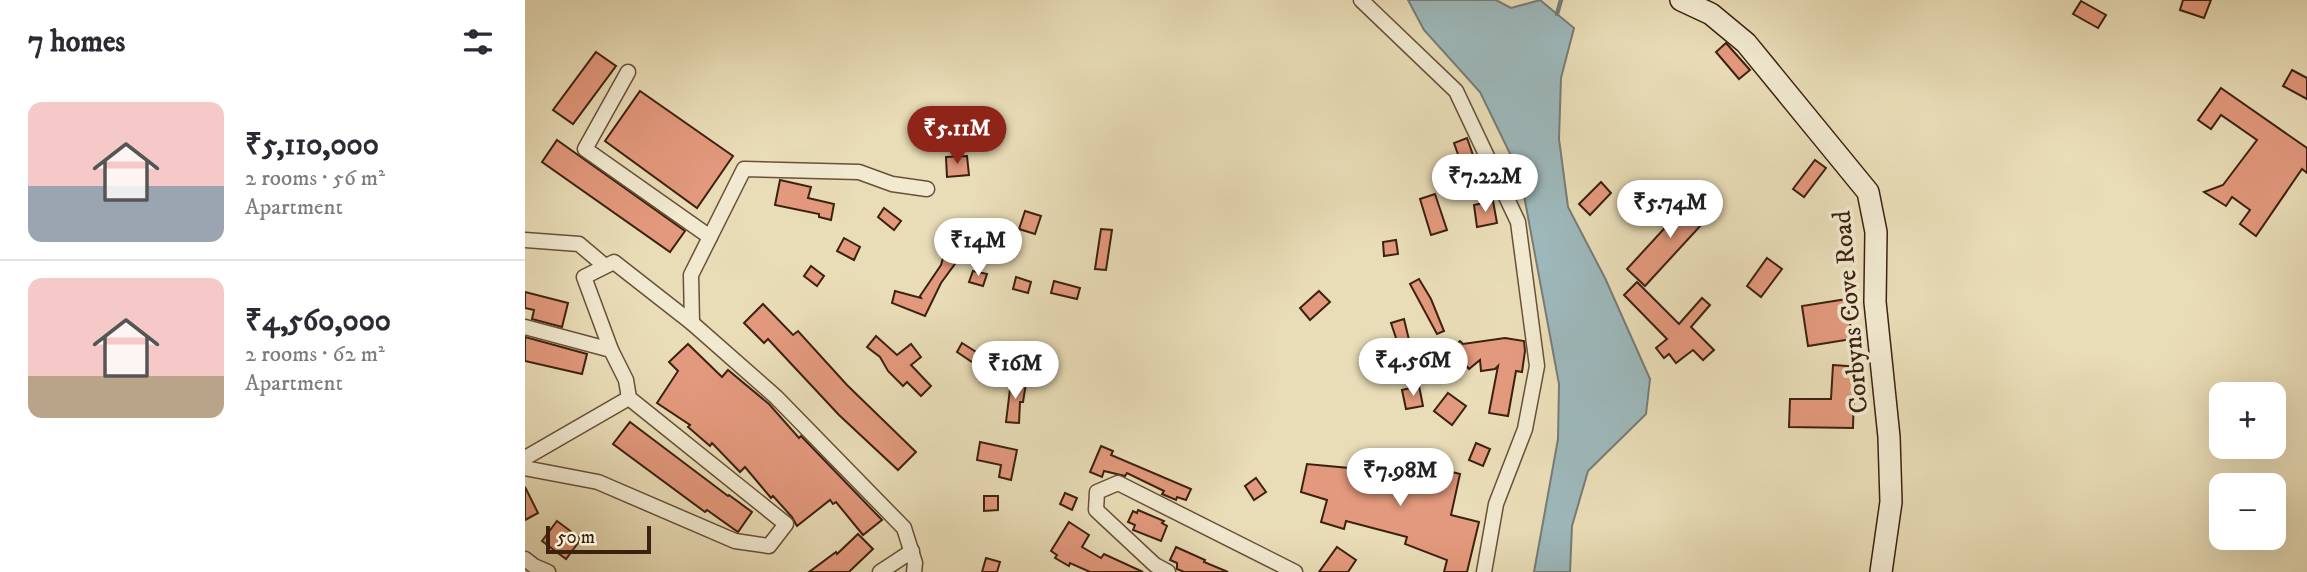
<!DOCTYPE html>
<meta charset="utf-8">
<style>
:root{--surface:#fff;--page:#f7f7f7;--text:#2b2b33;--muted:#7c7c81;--line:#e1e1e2;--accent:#8f2418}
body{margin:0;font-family:"IM FELL DW Pica",serif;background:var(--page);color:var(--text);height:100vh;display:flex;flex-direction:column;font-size:26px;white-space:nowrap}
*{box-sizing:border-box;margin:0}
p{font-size:23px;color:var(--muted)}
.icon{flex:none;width:38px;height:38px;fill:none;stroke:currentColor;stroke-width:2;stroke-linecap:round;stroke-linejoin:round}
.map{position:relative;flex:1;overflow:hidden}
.details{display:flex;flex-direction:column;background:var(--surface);width:525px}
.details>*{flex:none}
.tools{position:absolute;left:1684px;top:382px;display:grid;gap:14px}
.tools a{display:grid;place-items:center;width:77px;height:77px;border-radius:14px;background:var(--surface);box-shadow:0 7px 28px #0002;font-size:35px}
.scale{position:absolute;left:21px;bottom:18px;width:105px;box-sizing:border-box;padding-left:7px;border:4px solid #3d210f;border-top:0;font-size:19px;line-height:24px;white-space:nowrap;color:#3d210f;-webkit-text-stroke:5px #f1e9d0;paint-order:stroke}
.price{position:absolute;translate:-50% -60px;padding:0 16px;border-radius:24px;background:#fff;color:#222;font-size:23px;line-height:46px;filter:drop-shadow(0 2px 4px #0008)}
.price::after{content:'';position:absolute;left:50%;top:42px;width:21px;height:16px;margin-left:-10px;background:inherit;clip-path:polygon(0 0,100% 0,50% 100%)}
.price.active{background:var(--accent);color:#fff}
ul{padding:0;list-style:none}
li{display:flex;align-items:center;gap:21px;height:175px;padding:0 28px}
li+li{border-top:2px solid var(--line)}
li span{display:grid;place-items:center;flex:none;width:196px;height:140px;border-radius:14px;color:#555}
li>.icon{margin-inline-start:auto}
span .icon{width:84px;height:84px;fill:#fffc;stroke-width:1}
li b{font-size:30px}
h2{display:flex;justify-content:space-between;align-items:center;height:84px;padding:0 28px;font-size:30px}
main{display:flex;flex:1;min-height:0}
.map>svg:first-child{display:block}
.water{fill:#9db8bb;stroke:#777c76;stroke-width:2}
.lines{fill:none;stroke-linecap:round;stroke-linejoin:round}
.stream{stroke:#777c76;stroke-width:4.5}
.building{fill:#e3997d;stroke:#3d210f;stroke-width:2}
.street-casing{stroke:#685039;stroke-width:17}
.secondary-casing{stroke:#3d210f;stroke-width:24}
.street{stroke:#f1e9d0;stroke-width:14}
.secondary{stroke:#f1e9d0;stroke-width:21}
.labels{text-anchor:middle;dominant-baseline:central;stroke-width:7;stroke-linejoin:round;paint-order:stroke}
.street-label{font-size:26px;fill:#3d210f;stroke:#f1e9d0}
</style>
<main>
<section class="details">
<h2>7 homes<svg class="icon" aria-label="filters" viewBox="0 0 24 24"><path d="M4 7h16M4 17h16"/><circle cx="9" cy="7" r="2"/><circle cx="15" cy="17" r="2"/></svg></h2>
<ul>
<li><span style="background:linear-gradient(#f6c9c9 60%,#9aa5b1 0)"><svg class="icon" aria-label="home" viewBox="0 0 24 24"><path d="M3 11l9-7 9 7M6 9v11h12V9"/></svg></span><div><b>₹5,110,000</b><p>2 rooms · 56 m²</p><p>Apartment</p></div></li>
<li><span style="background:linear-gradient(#f6c9c9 70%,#b9a48a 0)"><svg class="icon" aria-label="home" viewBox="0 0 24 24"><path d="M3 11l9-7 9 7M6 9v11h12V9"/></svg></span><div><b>₹4,560,000</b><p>2 rooms · 62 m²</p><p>Apartment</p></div></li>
</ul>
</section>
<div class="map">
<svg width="1782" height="572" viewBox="0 0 1782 572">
<rect width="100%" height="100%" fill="#e9ddb7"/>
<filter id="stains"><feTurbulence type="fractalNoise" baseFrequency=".00286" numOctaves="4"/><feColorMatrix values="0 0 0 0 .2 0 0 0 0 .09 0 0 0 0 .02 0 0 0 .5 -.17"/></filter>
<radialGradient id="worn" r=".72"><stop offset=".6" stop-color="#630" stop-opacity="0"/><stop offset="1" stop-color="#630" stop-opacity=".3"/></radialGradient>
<polygon class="water" points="883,0 971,0 986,8 1015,0 1049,28 1036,78 1034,139 1043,207 1080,278 1125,379 1121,414 1063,471 1047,526 1045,572 1009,572 1033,439 1034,384 995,174 955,92 899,30"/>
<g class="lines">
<polyline class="stream" points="1032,14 1036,0"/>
</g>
<g class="building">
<polygon points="1658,0 1686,0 1679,18 1655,10"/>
<polygon points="1556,1 1581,15 1573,28 1548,14"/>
<polygon points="1201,43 1225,70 1214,79 1191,52"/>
<polygon points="71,52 91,66 48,124 28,110"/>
<polygon points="1767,70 1782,78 1782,99 1758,86"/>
<polygon points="1696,88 1782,148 1782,173 1777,169 1731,236 1715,224 1725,210 1707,197 1701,206 1679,192 1698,185 1732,140 1696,115 1686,129 1673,120"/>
<polygon points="115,91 208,156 172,208 80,141"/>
<polygon points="942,138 954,172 941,177 929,143"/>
<polygon points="32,140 160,231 145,252 17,162"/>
<polygon points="442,156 444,175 422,177 421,157"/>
<polygon points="1290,160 1301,168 1279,197 1268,189"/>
<polygon points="255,180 286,187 283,198 309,204 306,220 294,217 294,214 250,205"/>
<polygon points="1076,182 1086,193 1065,215 1054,204"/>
<polygon points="910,194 922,230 906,235 895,199"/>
<polygon points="1171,194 1189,211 1120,286 1102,269"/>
<polygon points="968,201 972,223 952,227 949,205"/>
<polygon points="359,208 376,221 369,230 353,217"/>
<polygon points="500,211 516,216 510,234 494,229"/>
<polygon points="576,229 587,230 581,270 570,269"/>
<polygon points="319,238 335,247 329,260 312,251"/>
<polygon points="871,240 873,254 859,256 858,242"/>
<polygon points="422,256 432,261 416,283 400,316 367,303 370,291 396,298 395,296 416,265 418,258"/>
<polygon points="1242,258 1257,269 1236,297 1222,286"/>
<polygon points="286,266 299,276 292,286 279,276"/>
<polygon points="448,271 462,274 458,286 444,282"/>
<polygon points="491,277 506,282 503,293 488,289"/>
<polygon points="894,279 906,299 919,331 912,334 885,284"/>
<polygon points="529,281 555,288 552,299 526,293"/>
<polygon points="1112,282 1154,324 1177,298 1185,305 1166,327 1189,350 1178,360 1168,350 1151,363 1144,354 1139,358 1131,348 1142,339 1099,295"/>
<polygon points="794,291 805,302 785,320 775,308"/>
<polygon points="0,292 43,303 37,327 7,319 9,310 0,308"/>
<polygon points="1322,299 1327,339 1283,346 1277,306"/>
<polygon points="238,304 268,335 273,331 322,385 391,452 373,470 314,415 243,339 239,343 219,323"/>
<polygon points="879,319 885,344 874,347 866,323"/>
<polygon points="351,336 372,355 386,344 396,357 386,365 406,386 396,396 382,382 378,386 363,371 355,357 342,347"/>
<polygon points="0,337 62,354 57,374 0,361"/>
<polygon points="980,338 999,341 1000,351 997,372 991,371 983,416 964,413 973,366 970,369 956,371 955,360 944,369 927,348 935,341 938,344"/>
<polygon points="437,343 456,355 450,364 432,352"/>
<polygon points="163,344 197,377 203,370 244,404 274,438 276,436 357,520 338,535 311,502 308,504 305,500 272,526 267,517 248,496 246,498 220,467 215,472 187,443 185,446 163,427 165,425 132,403 153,371 144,362"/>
<polygon points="907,344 920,361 909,369 897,351"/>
<polygon points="1308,365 1335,367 1333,391 1329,391 1328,428 1264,427 1265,399 1306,399"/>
<polygon points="486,381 501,383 498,402 495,402 494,423 481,422"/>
<polygon points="894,386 898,406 881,409 877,390"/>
<polygon points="923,393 941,406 927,425 909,411"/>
<polygon points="105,422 203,496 204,495 227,512 213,532 182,510 180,512 88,444"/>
<polygon points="455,442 492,450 486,480 474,477 476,465 452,460"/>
<polygon points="951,443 965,449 958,466 944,460"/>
<polygon points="576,446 588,451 586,455 666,489 661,500 652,497 651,500 637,494 639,491 602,473 600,476 579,471 577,477 565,472"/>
<polygon points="872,458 935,474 926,515 954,522 942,572 919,572 922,560 880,544 882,537 821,521 819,529 796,522 802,500 776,492 782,464 824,468 824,479 858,484 858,480 870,483"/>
<polygon points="731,478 741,492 729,500 720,486"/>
<polygon points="0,487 13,513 0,520"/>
<polygon points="540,493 552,498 547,510 535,504"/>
<polygon points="459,496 473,496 473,510 459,511"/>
<polygon points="613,510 639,521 637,523 642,526 636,541 608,530 610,525 603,522 608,511 612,513"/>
<polygon points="32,521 56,539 41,559 17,541"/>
<polygon points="544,522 564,535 557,547 576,558 579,554 618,572 565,572 545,563 544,566 530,558 532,555 526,551"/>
<polygon points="333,534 348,549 327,569 324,572 284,572 311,552 312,554"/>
<polygon points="651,547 680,560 679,562 703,572 659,572 652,569 652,563 645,560"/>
<polygon points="812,547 831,560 823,572 794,572"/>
<polygon points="461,558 475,562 472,572 457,572"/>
</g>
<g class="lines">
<g class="street-casing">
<g id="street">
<polyline points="836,0 931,91 993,222 1012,366 1000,429 971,504 959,572"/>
<polyline points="103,72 60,149 185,237"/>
<polyline points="0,240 54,244 80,266"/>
<polyline points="167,323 166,275 219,169 334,172 367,184 402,189"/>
<polyline points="0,327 86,350"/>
<polyline points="0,458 104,398"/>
<polyline points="0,468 73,482 210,541 244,546 261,524 104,398 101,380 86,350 59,277 89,262 167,323 251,397 379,528 390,563 389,572"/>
<polyline points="0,559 9,566 23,572"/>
<polyline points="355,572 387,551"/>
<polyline points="643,572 630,565 571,510 572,492 593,483 770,572"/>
</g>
</g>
<g class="secondary-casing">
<polyline id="secondary" points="1156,0 1186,14 1221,43 1343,192 1351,232 1350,302 1364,437 1366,502 1356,572"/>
</g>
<use href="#street" class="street"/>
<use href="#secondary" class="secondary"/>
</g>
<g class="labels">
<g class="street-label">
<text transform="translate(1326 312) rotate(-95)">Corbyns Cove Road</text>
</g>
</g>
<rect width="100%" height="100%" filter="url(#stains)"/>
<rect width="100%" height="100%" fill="url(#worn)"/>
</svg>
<div class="tools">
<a>+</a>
<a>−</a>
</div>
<div class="scale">50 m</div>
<b class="price active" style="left:432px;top:166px">₹5.11M</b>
<b class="price" style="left:960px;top:214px">₹7.22M</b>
<b class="price" style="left:1145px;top:240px">₹5.74M</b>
<b class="price" style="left:453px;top:278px">₹14M</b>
<b class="price" style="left:888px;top:398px">₹4.56M</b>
<b class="price" style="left:490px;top:401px">₹16M</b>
<b class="price" style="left:875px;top:508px">₹7.98M</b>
</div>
</main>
